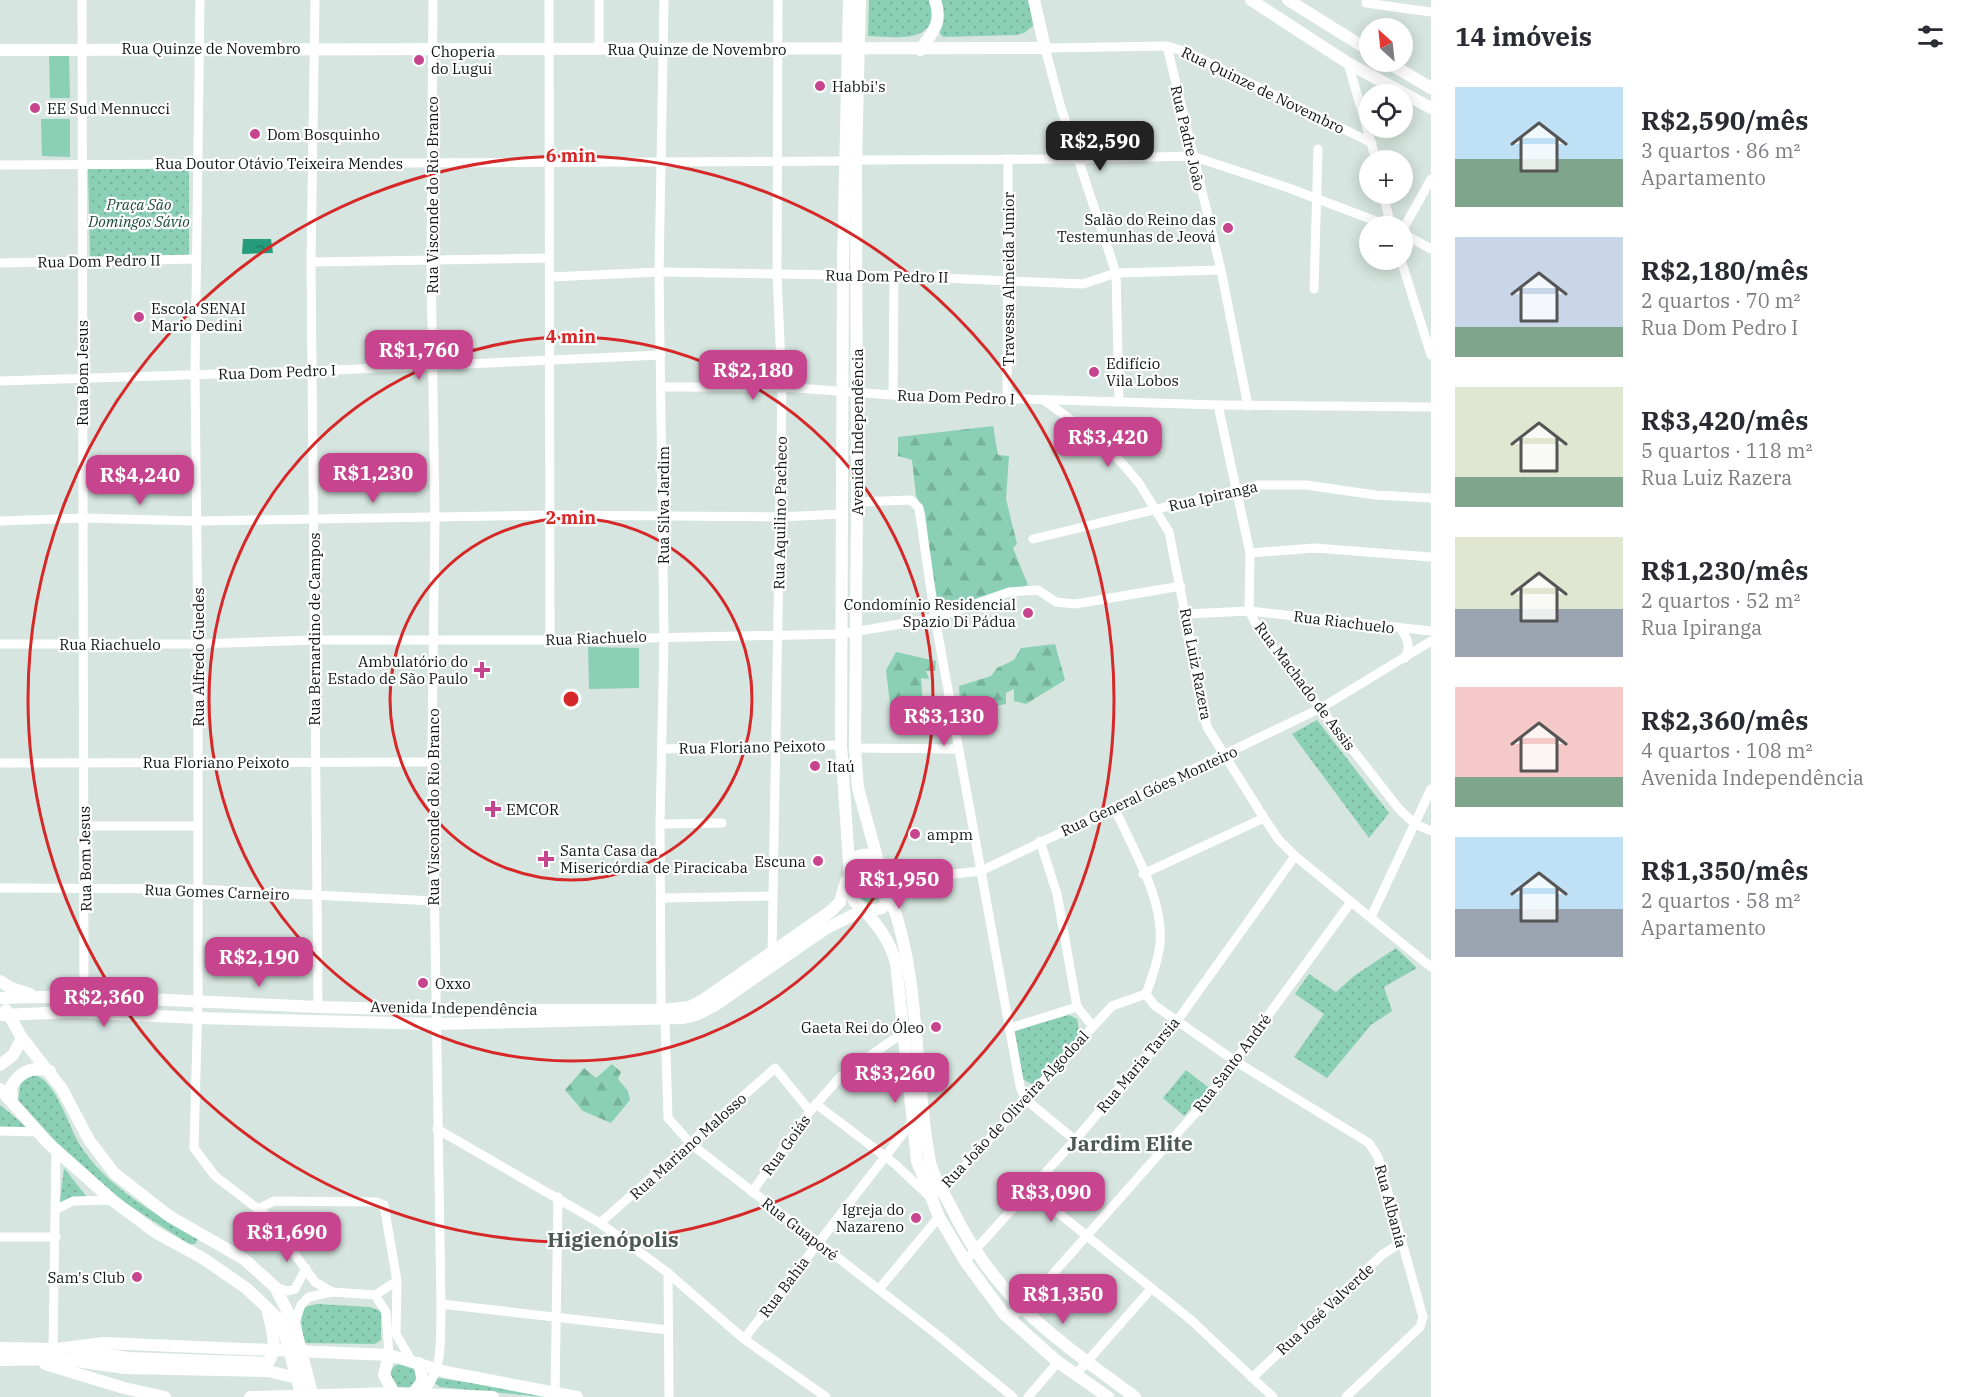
<!DOCTYPE html>
<html lang="pt">
<meta charset="utf-8">
<style>
:root{--surface:#fff;--page:#f7f7f7;--text:#2b2b33;--muted:#7c7c81;--accent:#c7458e}
body{margin:0;font-family:"IBM Plex Serif",serif;background:var(--page);color:var(--text);height:100vh;display:flex;flex-direction:column;font-size:22px;white-space:nowrap}
*{box-sizing:border-box;margin:0}
p{font-size:20px;color:var(--muted)}
.icon{flex:none;width:33px;height:33px;fill:none;stroke:currentColor;stroke-width:2;stroke-linecap:round;stroke-linejoin:round}
.map{position:relative;flex:1;overflow:hidden}
.side{display:flex;flex-direction:column;background:var(--surface);width:540px}
.side>*{flex:none}
.needle{width:39px;rotate:333deg}
.buttons{position:absolute;left:1359px;top:18px;display:grid;gap:12px}
.buttons a{display:grid;place-items:center;width:54px;height:54px;border-radius:50%;background:var(--surface);box-shadow:0 3px 15px #0003;font-size:30px}
.price{position:absolute;translate:-50% -51px;padding:0 14px;border-radius:12px;background:var(--accent);color:#fff;font-size:20px;line-height:39px;filter:drop-shadow(0 2px 3px #0008)}
.price::after{content:'';position:absolute;left:50%;top:36px;width:18px;height:14px;margin-left:-9px;background:inherit;clip-path:polygon(0 0,100% 0,50% 100%)}
.price.on{background:#222;color:#fff}
ul{padding:0;list-style:none}
li{display:flex;align-items:center;gap:18px;height:150px;padding:0 24px}
li span{display:grid;place-items:center;flex:none;width:168px;height:120px;border-radius:0px;color:#555}
li>.icon{margin-inline-start:auto}
span .icon{width:72px;height:72px;fill:#fffc;stroke-width:1}
li b{font-size:26px}
h2{display:flex;justify-content:space-between;align-items:center;height:72px;padding:0 24px;font-size:26px}
main{display:flex;flex:1;min-height:0}
.map>svg:first-child{display:block}
.green{fill:url(#green-dots)}
.forest{fill:url(#forest-firs)}
.pitch{fill:#8bd0b6}
.water{fill:url(#water-ripples)}
.lines{fill:none;stroke-linecap:round;stroke-linejoin:round}
.minor{stroke:#fff;stroke-width:9}
.major{stroke:#fff;stroke-width:12}
.ring{fill:none;stroke:#d62828;stroke-width:3}
.poi-dot{fill:#c7458e;stroke:#fff;stroke-width:2}
.labels{text-anchor:middle;dominant-baseline:central;stroke-width:4.5;stroke-linejoin:round;paint-order:stroke}
.street-label{font-size:15px;fill:#101513;stroke:#fff}
.poi-label{font-size:15px;fill:#101513;stroke:#fff;text-anchor:start}
.park-label{font-size:15px;font-style:italic;fill:#184738;stroke:#fff}
.district-label{font-size:21px;font-weight:bold;fill:#4b5853;stroke:#fff}
.centre{fill:#d62828;stroke:#fff;stroke-width:3}
.ring-label{font-size:18px;text-anchor:middle;font-weight:bold;fill:#d62828;stroke:#fff;stroke-width:4.5;stroke-linejoin:round;paint-order:stroke}
</style>
<main>
<div class="map">
<svg width="1431" height="1397" viewBox="0 0 1431 1397">
<defs>
<pattern id="green-dots" width="8" height="8" patternUnits="userSpaceOnUse" patternTransform="scale(1.5)"><rect width="8" height="8" fill="#8bd0b6"/><path d="M2 2h.1M6 6h.1" fill="none" stroke="#77b29c" stroke-width="1.8" stroke-linecap="round"/></pattern>
<pattern id="forest-firs" width="22" height="20" patternUnits="userSpaceOnUse" patternTransform="scale(1.5)"><rect width="22" height="20" fill="#8bd0b6"/><path d="M5 1l3.5 6h-7zM16 11l3.5 6h-7z" fill="#77b29c"/></pattern>
<pattern id="water-ripples" width="26" height="14" patternUnits="userSpaceOnUse" patternTransform="scale(1.5)"><rect width="26" height="14" fill="#249b7a"/><path d="M2 4q2-2 4 0t4 0M15 11q2-2 4 0t4 0" fill="none" stroke="#1e7d63"/></pattern>
</defs>
<rect width="100%" height="100%" fill="#d6e5df"/>
<g class="green">
<path d="M869,0H930C941,45 899,37 868,36Z"/>
<polygon points="939,0 1031,0 1033,26 1024,33 1016,35 943,37 939,32"/>
<polygon points="189,167 189,257 90,258 88,169"/>
<polygon points="1317,720 1389,813 1369,838 1292,734"/>
<polygon points="864,861 873,864 880,891 878,899 869,903 860,898 853,872 855,866"/>
<polygon points="1396,948 1417,968 1384,987 1392,1011 1371,1025 1327,1078 1294,1057 1324,1014 1295,994 1309,974 1336,992 1354,976"/>
<polygon points="1069,1015 1077,1019 1079,1030 1077,1040 1035,1086 1021,1078 1013,1030"/>
<polygon points="1186,1070 1209,1088 1184,1116 1163,1098"/>
<path d="M33,1075C55,1077 69,1128 80,1145C106,1187 157,1215 198,1239L195,1244H189L124,1202L60,1146L18,1100L21,1082Z"/>
<polygon points="0,1105 28,1128 0,1128"/>
<polygon points="64,1168 87,1197 76,1197 60,1202"/>
<path d="M317,1304L370,1307L381,1311V1340L375,1344L305,1343C302,1330 299,1319 305,1307Z"/>
<circle cx="403" cy="1376" r="13"/>
<polygon points="439,1378 545,1394 545,1397 440,1387 435,1383 436,1379"/>
</g>
<g class="forest">
<polygon points="993,426 998,455 1009,456 1006,499 1017,544 1013,548 1028,585 937,613 925,512 916,496 912,460 898,456 898,437"/>
<polygon points="1055,644 1065,680 1026,704 1014,701 1014,689 1006,693 1006,704 990,707 984,696 960,706 959,686 991,676 997,668 1014,660 1021,648"/>
<polygon points="896,652 936,661 935,671 926,671 929,679 921,678 923,703 905,705 903,717 891,713 886,670"/>
<polygon points="612,1064 621,1072 618,1079 628,1091 630,1100 611,1123 583,1111 565,1090 584,1068 596,1078"/>
</g>
<g class="pitch">
<polygon points="49,56 69,56 70,98 50,98"/>
<polygon points="41,119 70,119 70,157 42,156"/>
<polygon points="588,647 639,648 639,688 589,689"/>
</g>
<polygon class="water" points="243,239 271,239 273,253 242,254"/>
<g class="lines">
<g class="minor">
<polyline points="82,0 84,997"/>
<polyline points="200,0 195,375 198,644 198,999 194,1148 215,1176 267,1216 315,1282 332,1292"/>
<polyline points="315,0 311,262 318,1007"/>
<polyline points="549,0 550,640"/>
<polyline points="599,0 599,49"/>
<polyline points="1366,3 1431,12"/>
<polyline points="1167,46 1221,270 1248,406"/>
<polyline points="1348,63 1376,160"/>
<polyline points="856,160 1077,159 1192,156 1286,187 1389,226"/>
<polyline points="0,165 845,161"/>
<polyline points="1383,194 1391,226"/>
<polyline points="1402,231 1431,179"/>
<polyline points="1402,233 1431,249"/>
<polyline points="1401,260 1431,355"/>
<polyline points="311,262 550,258"/>
<polyline points="0,263 197,259"/>
<polyline points="550,277 659,272 894,276 1083,284 1116,273 1221,270"/>
<polyline points="1314,289 1318,149"/>
<polyline points="0,381 314,371 661,355"/>
<polyline points="662,387 782,387 893,395 1218,405 1431,407"/>
<polyline points="893,395 894,276"/>
<polyline points="1007,398 1008,159"/>
<polyline points="1044,400 1108,447 1139,483 1169,532 1207,727 1264,818 1279,840 1295,856 1431,967"/>
<polyline points="1119,401 1116,273 1061,108 1045,48 1167,46 1187,52 1372,143"/>
<polyline points="1218,405 1250,553 1249,611 1259,630 1399,809 1415,824 1431,831"/>
<polyline points="857,502 911,500 919,508 935,618 1020,1086 1025,1099 1075,1140"/>
<polyline points="0,521 84,518 196,521 550,515 779,517 842,514"/>
<polyline points="1033,539 1257,485 1306,485 1375,495 1431,498"/>
<polyline points="1250,553 1315,548 1431,557"/>
<polyline points="1186,614 1249,611 1431,631"/>
<path d="M1401,629C1408,639 1411,646 1405,658"/>
<polyline points="0,644 198,644 315,640 550,640 842,634 935,618 1009,592 1038,590 1056,602 1075,604 1181,586"/>
<polyline points="855,748 958,749"/>
<polyline points="663,749 841,745"/>
<polyline points="0,763 433,762"/>
<path d="M1114,807C1132,848 1164,898 1160,944C1158,961 1152,978 1146,994"/>
<polyline points="660,824 722,823"/>
<polyline points="84,826 197,826"/>
<polyline points="1040,841 1057,894 1077,1007 1092,1025"/>
<polyline points="880,863 944,875 981,871 1321,708 1431,641"/>
<polyline points="1143,874 1264,818"/>
<polyline points="0,888 197,889 434,901"/>
<polyline points="662,898 771,896"/>
<polyline points="1371,917 1431,789"/>
<polyline points="772,954 782,387 777,275 778,0"/>
<polyline points="1146,994 1154,1005 1235,1061 1369,1143 1378,1157 1423,1317"/>
<polyline points="661,1010 660,824 664,637 659,272 664,0"/>
<polyline points="665,1020 668,1118 691,1144 935,1333 1013,1397"/>
<polyline points="1010,1028 1077,1007"/>
<polyline points="816,1104 895,1164 930,1197 950,1182 1112,1006 1146,994"/>
<polyline points="437,1129 600,1223 668,1273 744,1339 826,1397"/>
<polyline points="0,1131 39,1132"/>
<polyline points="1030,1190 1191,1320 1273,1397"/>
<polyline points="752,1192 810,1111 841,1076 904,1032"/>
<polyline points="57,1209 73,1201 112,1200"/>
<polyline points="258,1209 274,1201 376,1202 384,1205 397,1281 396,1334 411,1360"/>
<polyline points="600,1223 775,1068 810,1111"/>
<polyline points="0,1237 56,1237"/>
<polyline points="965,1261 1075,1140 1177,1021 1295,856"/>
<polyline points="668,1273 669,1397"/>
<polyline points="275,1287 288,1291 295,1289 306,1268"/>
<polyline points="879,1289 939,1217"/>
<polyline points="375,1295 386,1312 389,1355"/>
<polyline points="441,1304 668,1330"/>
<polyline points="1004,1314 1015,1314 1021,1310 1205,1102 1351,902"/>
<polyline points="294,1324 301,1305 309,1297 332,1292 375,1295 397,1281"/>
<polyline points="744,1339 912,1122"/>
<polyline points="53,1349 56,1150"/>
<polyline points="1076,1374 1151,1289"/>
<polyline points="1252,1378 1383,1254 1401,1243"/>
<path d="M422,1393C445,1370 440,1335 441,1304L432,745L435,517L431,262L433,0"/>
<polyline points="555,1397 558,1197"/>
<polyline points="1028,1397 1058,1362"/>
<polyline points="1346,1397 1420,1327 1423,1317"/>
</g>
<g class="major">
<polyline points="860,0 856,160 857,502 855,748 858,788 878,861"/>
<polyline points="1251,0 1348,63 1431,108"/>
<polyline points="1288,0 1370,51"/>
<polyline points="0,50 1045,48 1034,0"/>
<path d="M920,50C933,31 943,24 935,0"/>
<polyline points="1387,62 1431,88"/>
<path d="M849,862C879,839 884,875 890,897L882,908L866,912L854,901L851,893L841,745L843,261L849,0"/>
<path d="M890,897C922,982 913,1073 930,1162C933,1177 944,1193 951,1207C996,1300 1055,1338 1135,1397"/>
<path d="M866,912C880,928 890,942 896,963L917,1161L939,1217L965,1261L1004,1314L1058,1362L1108,1397"/>
<polyline points="0,981 11,988 30,994"/>
<path d="M0,998C107,994 212,1003 319,1007C433,1011 547,1010 661,1010L689,1007L703,1000L831,911L840,902L846,881"/>
<polyline points="6,1010 22,1038 62,1089 89,1140 114,1173 169,1216 244,1259 275,1287 294,1324 313,1397"/>
<polyline points="0,1015 74,1012 197,1018 437,1024 683,1018 696,1015 714,1006 825,929 863,910"/>
<polyline points="0,1065 13,1055 22,1038"/>
<polyline points="0,1089 47,1142 112,1200 155,1232 204,1259 246,1288 281,1321 302,1397"/>
<path d="M12,1099L11,1087C20,1071 33,1066 50,1071"/>
<polyline points="0,1348 56,1349 104,1343 389,1355 446,1372 577,1397"/>
<path d="M76,1351L130,1358L268,1363C279,1346 271,1327 267,1308"/>
<polyline points="389,1355 384,1375 394,1393"/>
<polyline points="0,1360 62,1359 125,1368 268,1371 297,1378"/>
<polyline points="45,1364 124,1388 165,1397"/>
<polyline points="413,1393 423,1381 419,1363"/>
<polyline points="250,1397 394,1393 493,1397"/>
</g>
</g>
<g class="ring">
<circle cx="571" cy="699" r="181"/>
<circle cx="571" cy="699" r="362"/>
<circle cx="571" cy="699" r="543"/>
</g>
<g class="poi-dot">
<circle cx="419" cy="60" r="6"/>
<circle cx="820" cy="86" r="6"/>
<circle cx="35" cy="108" r="6"/>
<circle cx="255" cy="134" r="6"/>
<circle cx="1228" cy="228" r="6"/>
<circle cx="139" cy="317" r="6"/>
<circle cx="1094" cy="372" r="6"/>
<circle cx="1028" cy="613" r="6"/>
<path d="M479 661h6v6h6v6h-6v6h-6v-6h-6v-6h6z"/>
<circle cx="815" cy="766" r="6"/>
<path d="M490 800h6v6h6v6h-6v6h-6v-6h-6v-6h6z"/>
<circle cx="915" cy="834" r="6"/>
<path d="M543 850h6v6h6v6h-6v6h-6v-6h-6v-6h6z"/>
<circle cx="818" cy="861" r="6"/>
<circle cx="423" cy="983" r="6"/>
<circle cx="936" cy="1027" r="6"/>
<circle cx="916" cy="1218" r="6"/>
<circle cx="137" cy="1277" r="6"/>
</g>
<g class="labels">
<g class="street-label">
<text x="211" y="48">Rua Quinze de Novembro</text>
<text x="697" y="49">Rua Quinze de Novembro</text>
<text transform="translate(1263 90) rotate(26)">Rua Quinze de Novembro</text>
<text transform="translate(1188 138) rotate(77)">Rua Padre João</text>
<text x="279" y="163">Rua Doutor Otávio Teixeira Mendes</text>
<text transform="translate(432 195) rotate(-90)">Rua Visconde do Rio Branco</text>
<text transform="translate(99 261) rotate(-1)">Rua Dom Pedro II</text>
<text transform="translate(887 276) rotate(1)">Rua Dom Pedro II</text>
<text transform="translate(1008 279) rotate(-90)">Travessa Almeida Junior</text>
<text transform="translate(277 372) rotate(-2)">Rua Dom Pedro I</text>
<text transform="translate(82 373) rotate(-90)">Rua Bom Jesus</text>
<text transform="translate(956 397) rotate(2)">Rua Dom Pedro I</text>
<text transform="translate(857 432) rotate(-90)">Avenida Independência</text>
<text transform="translate(1213 496) rotate(-13)">Rua Ipiranga</text>
<text transform="translate(663 505) rotate(-90)">Rua Silva Jardim</text>
<text transform="translate(780 513) rotate(-89)">Rua Aquilino Pacheco</text>
<text transform="translate(1344 622) rotate(7)">Rua Riachuelo</text>
<text transform="translate(314 629) rotate(-90)">Rua Bernardino de Campos</text>
<text transform="translate(596 638) rotate(-2)">Rua Riachuelo</text>
<text x="110" y="644">Rua Riachuelo</text>
<text transform="translate(198 657) rotate(-90)">Rua Alfredo Guedes</text>
<text transform="translate(1196 664) rotate(79)">Rua Luiz Razera</text>
<text transform="translate(1305 686) rotate(53)">Rua Machado de Assis</text>
<text transform="translate(752 747) rotate(-1)">Rua Floriano Peixoto</text>
<text x="216" y="762">Rua Floriano Peixoto</text>
<text transform="translate(1149 791) rotate(-25)">Rua General Góes Monteiro</text>
<text transform="translate(433 807) rotate(-90)">Rua Visconde do Rio Branco</text>
<text transform="translate(85 859) rotate(-91)">Rua Bom Jesus</text>
<text transform="translate(217 892) rotate(2)">Rua Gomes Carneiro</text>
<text transform="translate(454 1008) rotate(1)">Avenida Independência</text>
<text transform="translate(1232 1063) rotate(-53)">Rua Santo André</text>
<text transform="translate(1138 1065) rotate(-50)">Rua Maria Tarsia</text>
<text transform="translate(1015 1109) rotate(-47)">Rua João de Oliveira Algodoal</text>
<text transform="translate(786 1145) rotate(-54)">Rua Goiás</text>
<text transform="translate(688 1146) rotate(-42)">Rua Mariano Malosso</text>
<text transform="translate(1391 1206) rotate(75)">Rua Albania</text>
<text transform="translate(800 1229) rotate(38)">Rua Guaporé</text>
<text transform="translate(784 1287) rotate(-53)">Rua Bahia</text>
<text transform="translate(1325 1309) rotate(-43)">Rua José Valverde</text>
</g>
<g class="poi-label">
<text x="431" y="51">Choperia<tspan x="431" dy="17">do Lugui</tspan></text>
<text x="832" y="86">Habbi's</text>
<text x="47" y="108">EE Sud Mennucci</text>
<text x="267" y="134">Dom Bosquinho</text>
<text x="1216" y="219" text-anchor="end">Salão do Reino das<tspan x="1216" dy="17">Testemunhas de Jeová</tspan></text>
<text x="151" y="308">Escola SENAI<tspan x="151" dy="17">Mario Dedini</tspan></text>
<text x="1106" y="363">Edifício<tspan x="1106" dy="17">Vila Lobos</tspan></text>
<text x="1016" y="604" text-anchor="end">Condomínio Residencial<tspan x="1016" dy="17">Spazio Di Pádua</tspan></text>
<text x="468" y="661" text-anchor="end">Ambulatório do<tspan x="468" dy="17">Estado de São Paulo</tspan></text>
<text x="827" y="766">Itaú</text>
<text x="506" y="809">EMCOR</text>
<text x="927" y="834">ampm</text>
<text x="560" y="850">Santa Casa da<tspan x="560" dy="17">Misericórdia de Piracicaba</tspan></text>
<text x="806" y="861" text-anchor="end">Escuna</text>
<text x="435" y="983">Oxxo</text>
<text x="924" y="1027" text-anchor="end">Gaeta Rei do Óleo</text>
<text x="904" y="1209" text-anchor="end">Igreja do<tspan x="904" dy="17">Nazareno</tspan></text>
<text x="125" y="1277" text-anchor="end">Sam's Club</text>
</g>
<g class="park-label">
<text x="139" y="204">Praça São<tspan x="139" dy="17">Domingos Sávio</tspan></text>
</g>
<g class="district-label">
<text x="1130" y="1143">Jardim Elite</text>
<text x="613" y="1239">Higienópolis</text>
</g>
</g>
<circle cx="571" cy="699" r="9" class="centre"/>
<g class="ring-label">
<text x="571" y="162">6 min</text>
<text x="571" y="343">4 min</text>
<text x="571" y="524">2 min</text>
</g>
</svg>
<div class="buttons">
<a><svg class="needle" viewBox="-14 -14 28 28"><path d="M0-13l5 13h-10z" fill="#e53935"/><path d="M0 13l5-13h-10z" fill="#7c7c81"/></svg></a>
<a><svg class="icon" aria-label="locate" viewBox="0 0 24 24"><circle cx="12" cy="12" r="6"/><path d="M12 2v4M12 18v4M2 12h4M18 12h4"/></svg></a>
<a>+</a>
<a>−</a>
</div>
<b class="price on" style="left:1100px;top:172px">R$2,590</b>
<b class="price" style="left:419px;top:381px">R$1,760</b>
<b class="price" style="left:753px;top:401px">R$2,180</b>
<b class="price" style="left:1108px;top:468px">R$3,420</b>
<b class="price" style="left:373px;top:504px">R$1,230</b>
<b class="price" style="left:140px;top:506px">R$4,240</b>
<b class="price" style="left:944px;top:747px">R$3,130</b>
<b class="price" style="left:899px;top:910px">R$1,950</b>
<b class="price" style="left:259px;top:988px">R$2,190</b>
<b class="price" style="left:104px;top:1028px">R$2,360</b>
<b class="price" style="left:895px;top:1104px">R$3,260</b>
<b class="price" style="left:1051px;top:1223px">R$3,090</b>
<b class="price" style="left:287px;top:1263px">R$1,690</b>
<b class="price" style="left:1063px;top:1325px">R$1,350</b>
</div>
<section class="side">
<h2>14 imóveis<svg class="icon" aria-label="filters" viewBox="0 0 24 24"><path d="M4 7h16M4 17h16"/><circle cx="9" cy="7" r="2"/><circle cx="15" cy="17" r="2"/></svg></h2>
<ul>
<li><span style="background:linear-gradient(#bfe0f5 60%,#7fa58c 0)"><svg class="icon" aria-label="home" viewBox="0 0 24 24"><path d="M3 11l9-7 9 7M6 9v11h12V9"/></svg></span><div><b>R$2,590/mês</b><p>3 quartos · 86 m²</p><p>Apartamento</p></div></li>
<li><span style="background:linear-gradient(#c9d6e8 75%,#7fa58c 0)"><svg class="icon" aria-label="home" viewBox="0 0 24 24"><path d="M3 11l9-7 9 7M6 9v11h12V9"/></svg></span><div><b>R$2,180/mês</b><p>2 quartos · 70 m²</p><p>Rua Dom Pedro I</p></div></li>
<li><span style="background:linear-gradient(#dfe7d0 75%,#7fa58c 0)"><svg class="icon" aria-label="home" viewBox="0 0 24 24"><path d="M3 11l9-7 9 7M6 9v11h12V9"/></svg></span><div><b>R$3,420/mês</b><p>5 quartos · 118 m²</p><p>Rua Luiz Razera</p></div></li>
<li><span style="background:linear-gradient(#dfe7d0 60%,#9aa5b1 0)"><svg class="icon" aria-label="home" viewBox="0 0 24 24"><path d="M3 11l9-7 9 7M6 9v11h12V9"/></svg></span><div><b>R$1,230/mês</b><p>2 quartos · 52 m²</p><p>Rua Ipiranga</p></div></li>
<li><span style="background:linear-gradient(#f6c9c9 75%,#7fa58c 0)"><svg class="icon" aria-label="home" viewBox="0 0 24 24"><path d="M3 11l9-7 9 7M6 9v11h12V9"/></svg></span><div><b>R$2,360/mês</b><p>4 quartos · 108 m²</p><p>Avenida Independência</p></div></li>
<li><span style="background:linear-gradient(#bfe0f5 60%,#9aa5b1 0)"><svg class="icon" aria-label="home" viewBox="0 0 24 24"><path d="M3 11l9-7 9 7M6 9v11h12V9"/></svg></span><div><b>R$1,350/mês</b><p>2 quartos · 58 m²</p><p>Apartamento</p></div></li>
</ul>
</section>
</main>
